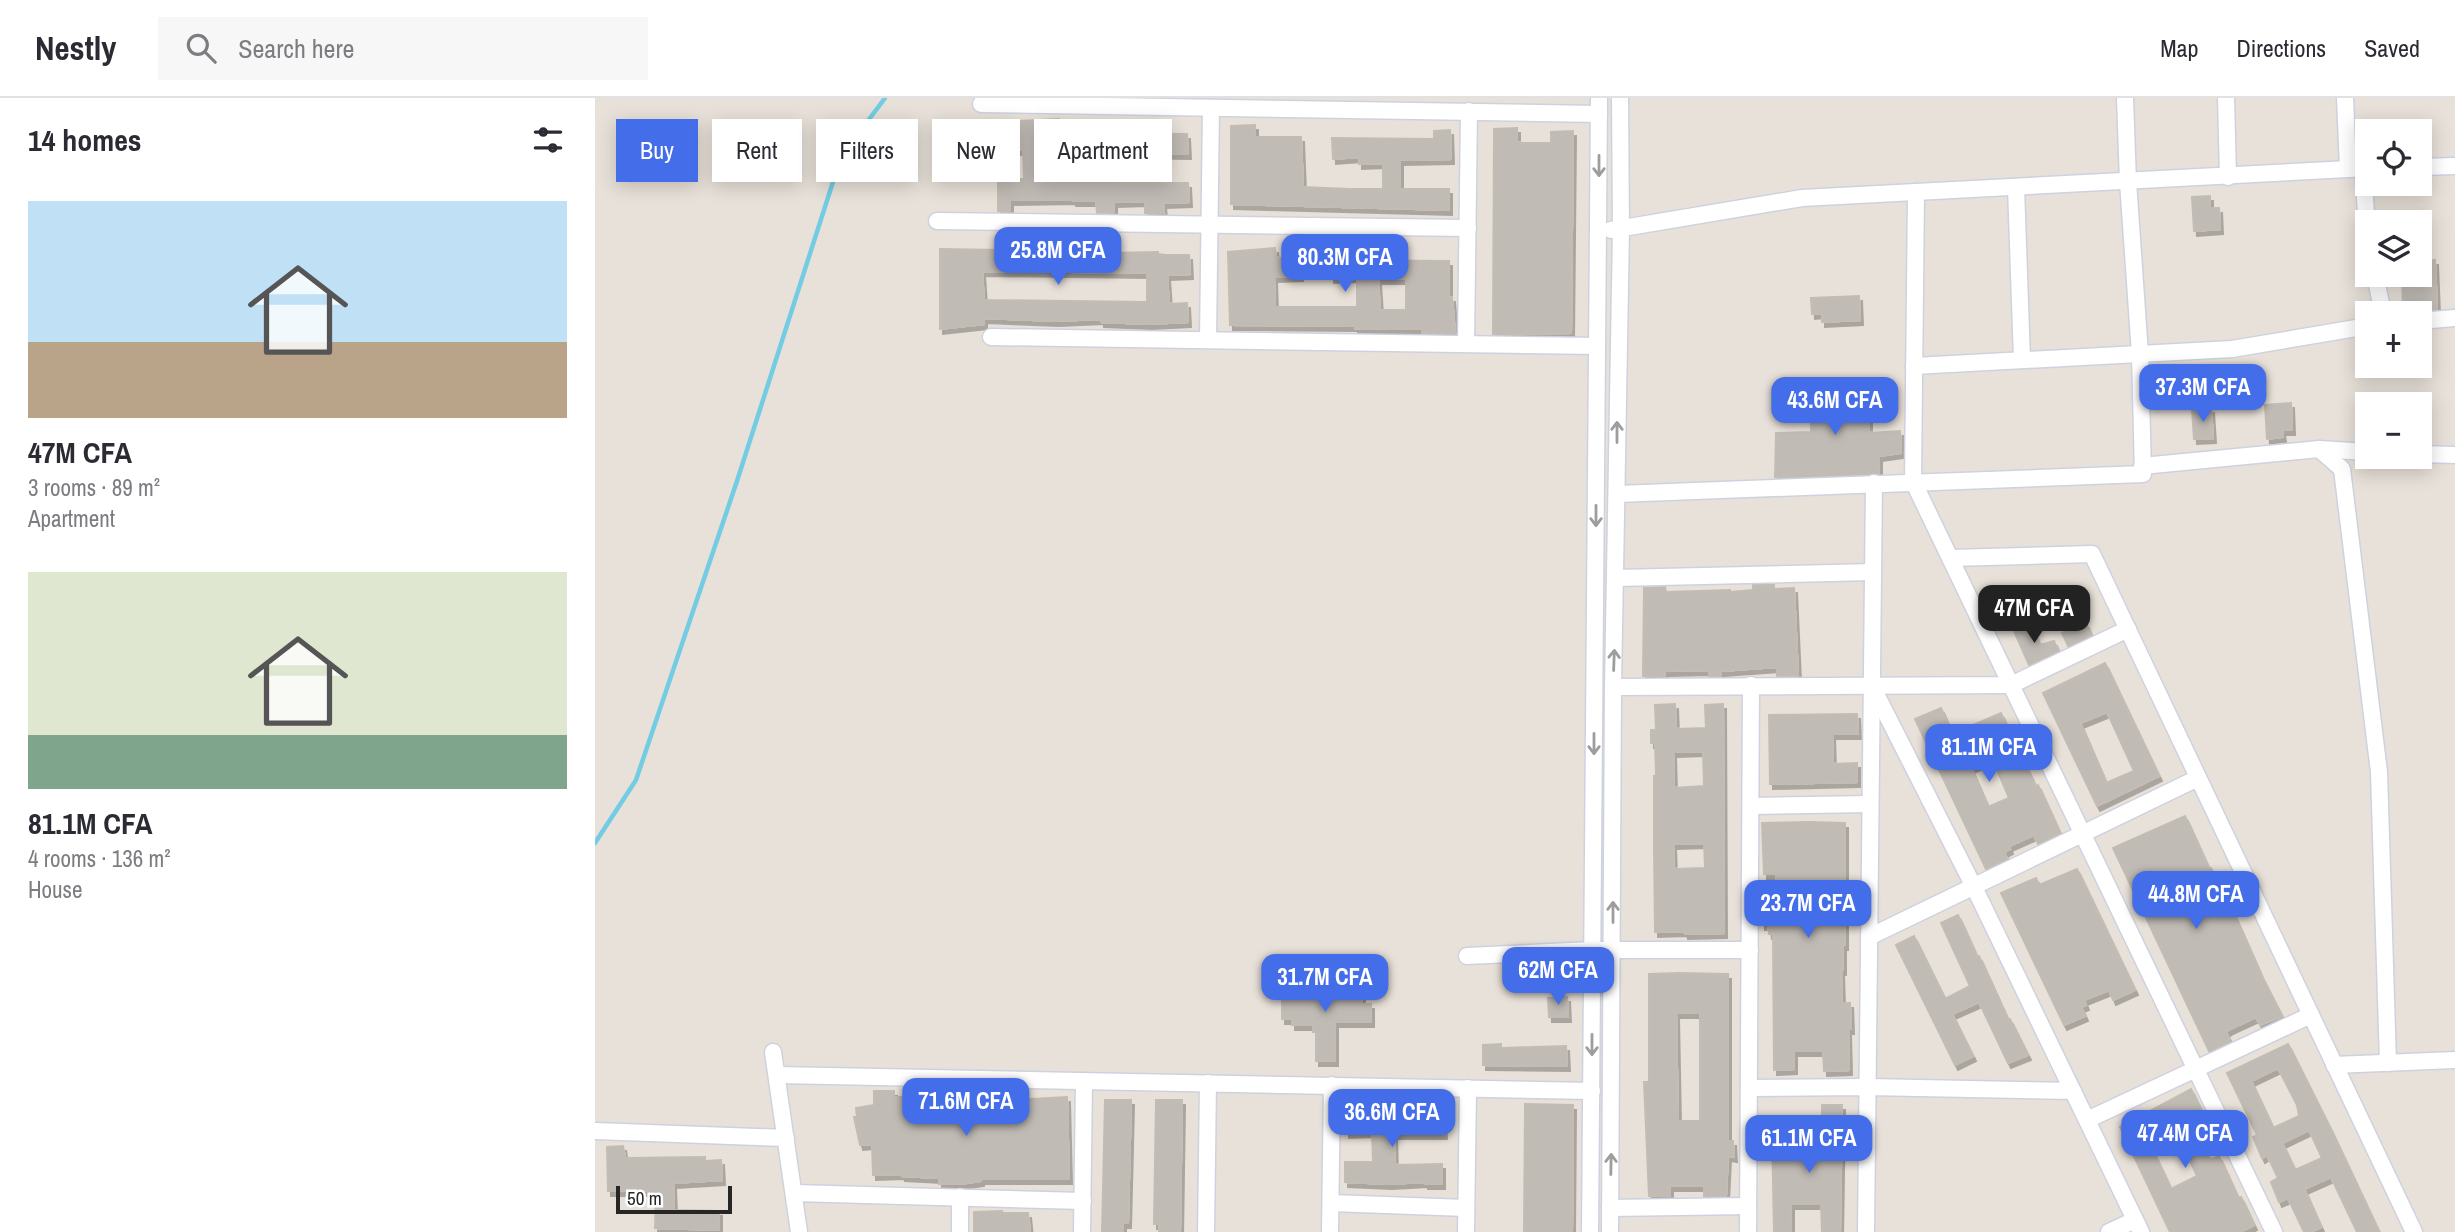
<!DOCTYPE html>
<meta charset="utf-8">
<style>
:root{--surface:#fff;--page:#f7f7f7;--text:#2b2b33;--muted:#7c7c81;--line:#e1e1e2;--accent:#446de9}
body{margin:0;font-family:"Archivo Narrow",sans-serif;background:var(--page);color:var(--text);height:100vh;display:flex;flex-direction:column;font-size:26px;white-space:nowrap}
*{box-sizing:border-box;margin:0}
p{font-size:23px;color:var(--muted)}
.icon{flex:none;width:38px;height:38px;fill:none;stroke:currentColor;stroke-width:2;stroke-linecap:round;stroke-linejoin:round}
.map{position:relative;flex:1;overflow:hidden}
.details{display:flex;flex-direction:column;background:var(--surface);width:595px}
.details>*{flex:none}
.guide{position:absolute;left:21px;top:21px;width:665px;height:63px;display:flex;gap:14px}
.controls{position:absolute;left:1760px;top:21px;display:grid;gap:14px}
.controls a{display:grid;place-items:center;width:77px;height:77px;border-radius:0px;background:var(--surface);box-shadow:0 4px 18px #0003;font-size:35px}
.scale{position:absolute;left:21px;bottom:18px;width:116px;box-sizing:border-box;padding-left:7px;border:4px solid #262626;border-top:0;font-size:19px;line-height:24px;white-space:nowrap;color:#262626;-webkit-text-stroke:5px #fff;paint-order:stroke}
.price{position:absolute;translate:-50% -60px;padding:0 16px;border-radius:14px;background:var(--accent);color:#fff;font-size:23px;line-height:46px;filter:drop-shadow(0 2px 4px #0008)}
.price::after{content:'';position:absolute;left:50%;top:42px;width:21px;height:16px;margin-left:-10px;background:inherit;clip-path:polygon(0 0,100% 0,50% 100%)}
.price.on{background:#222;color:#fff}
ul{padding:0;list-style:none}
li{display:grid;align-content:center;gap:14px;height:371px;padding:0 28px}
li span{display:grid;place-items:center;height:217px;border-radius:0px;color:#555}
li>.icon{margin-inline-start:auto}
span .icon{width:126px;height:126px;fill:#fffc;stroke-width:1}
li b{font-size:30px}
h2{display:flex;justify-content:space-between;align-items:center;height:84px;padding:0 28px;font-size:30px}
.tag{padding:0 24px;border-radius:0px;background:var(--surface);box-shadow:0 4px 18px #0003;font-size:24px;line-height:63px}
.tag.on{background:var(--accent);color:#fff}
header{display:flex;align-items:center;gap:42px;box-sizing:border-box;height:98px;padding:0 35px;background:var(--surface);border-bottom:2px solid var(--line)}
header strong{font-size:33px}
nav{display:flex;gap:38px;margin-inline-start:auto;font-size:24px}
.search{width:490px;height:63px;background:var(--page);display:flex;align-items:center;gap:18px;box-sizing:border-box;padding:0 24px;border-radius:0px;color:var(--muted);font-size:26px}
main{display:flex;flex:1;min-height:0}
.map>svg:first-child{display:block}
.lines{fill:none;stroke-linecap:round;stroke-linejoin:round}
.stream{stroke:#73cce3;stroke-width:4.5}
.building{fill:#c0bbb5;stroke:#c3bcb3;stroke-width:2;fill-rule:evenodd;filter:url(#shadow)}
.minor-casing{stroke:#ced2df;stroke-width:19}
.minor{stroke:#fff;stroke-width:16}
.oneway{stroke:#9d9d9d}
</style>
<header>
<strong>Nestly</strong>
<div class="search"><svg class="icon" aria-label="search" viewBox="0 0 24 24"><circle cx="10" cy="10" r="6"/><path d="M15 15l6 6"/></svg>Search here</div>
<nav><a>Map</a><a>Directions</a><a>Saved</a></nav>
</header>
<main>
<section class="details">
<h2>14 homes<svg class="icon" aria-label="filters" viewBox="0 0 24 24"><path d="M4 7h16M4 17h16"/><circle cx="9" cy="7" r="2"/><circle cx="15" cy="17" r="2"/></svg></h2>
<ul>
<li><span style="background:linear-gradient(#bfe0f5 65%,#b9a48a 0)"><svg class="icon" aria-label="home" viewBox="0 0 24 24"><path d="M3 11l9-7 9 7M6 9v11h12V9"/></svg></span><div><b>47M CFA</b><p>3 rooms · 89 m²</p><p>Apartment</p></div></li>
<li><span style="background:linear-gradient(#dfe7d0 75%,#7fa58c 0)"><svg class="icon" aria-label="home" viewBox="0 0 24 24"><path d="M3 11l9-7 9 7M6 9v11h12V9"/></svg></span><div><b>81.1M CFA</b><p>4 rooms · 136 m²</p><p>House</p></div></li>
</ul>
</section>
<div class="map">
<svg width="1860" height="1134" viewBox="0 0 1860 1134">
<defs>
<filter id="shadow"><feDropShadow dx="3" dy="5" stdDeviation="0" flood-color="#0004"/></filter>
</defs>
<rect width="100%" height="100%" fill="#e8e1d9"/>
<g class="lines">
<polyline class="stream" points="0,745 41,682 142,383 246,59 290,0"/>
</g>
<g class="building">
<path d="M464,21V28L501,27V35L592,36L593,56L521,55V85H593L594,104L568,105L569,115H550V103L519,104V114L502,115L501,103H478V101L415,102V112L403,113V81H429L428,52H404V24ZM479,52V54L501,53L503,81L500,83H446V77H442L441,54Z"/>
<polygon points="660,27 660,39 706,39 708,89 754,91 788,91 788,65 764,66 764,59 738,61 737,40 839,41 839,33 855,32 856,61 805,62 805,91 854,91 854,112 636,106 636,28"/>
<polygon points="922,30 922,44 927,45 956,45 956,34 978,33 976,235 898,236 899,31"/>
<polygon points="1615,98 1615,110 1624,110 1625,131 1599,133 1597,99"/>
<path d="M680,150L681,160L704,159L705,178L679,179L680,209H762V179L736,180L735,162L854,163V199H857L860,235H827V231H760V228L635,227L633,154ZM783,181H811V212H785Z"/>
<path d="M345,151L409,152V153L433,155L456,154V156L563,154V156L571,157H594L595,176L572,177L574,206L592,205L593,224L553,226L506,224V221L461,223L389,220V226L345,231ZM387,173L552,175V204L389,202Z"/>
<polygon points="1840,162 1842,211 1808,212 1807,177 1825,177 1825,163"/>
<polygon points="1264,198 1265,222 1227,224 1227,215 1217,216 1216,200"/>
<polygon points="1274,285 1274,335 1305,333 1306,355 1284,358 1284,376 1180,379 1181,335 1216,334 1215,287"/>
<polygon points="1696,305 1697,332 1687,332 1688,339 1672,341 1670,307"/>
<polygon points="1616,310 1618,340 1599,341 1597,311"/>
<polygon points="1158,487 1179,487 1179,491 1199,490 1203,577 1182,578 1182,569 1126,573 1126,578 1114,578 1114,572 1070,573 1070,578 1048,578 1049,490 1070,489 1071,494 1135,492 1135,494 1158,492"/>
<polygon points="1491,525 1496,537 1473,548 1467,535"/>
<polygon points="1435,526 1445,547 1459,543 1463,553 1434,567 1419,533"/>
<path d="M1510,565L1564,678L1502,708L1448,595ZM1512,614L1539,673L1511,685L1485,625Z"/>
<path d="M1080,606L1081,631L1111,630L1110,607L1128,606L1129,835L1090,836L1089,833L1060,834L1059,747V678H1061L1060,645H1056V632H1061L1060,607ZM1108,653L1109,688L1079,690L1078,654ZM1109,745L1110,770L1079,771L1078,746Z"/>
<path d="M1346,610L1357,636L1406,615L1441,689L1443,687L1465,735L1443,746L1439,737L1414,748L1415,751L1409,754L1412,761L1391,771L1320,621ZM1397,660L1414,700L1393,709L1376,670Z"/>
<polygon points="1262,616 1263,636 1237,636 1238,666 1262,665 1262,684 1175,686 1174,617"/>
<polygon points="1590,718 1614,771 1616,770 1626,792 1628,791 1665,875 1687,918 1665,927 1661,919 1635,931 1631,934 1635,943 1614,953 1518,750"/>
<polygon points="1214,724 1250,725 1250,847 1248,847 1248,872 1246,872 1247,905 1255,905 1256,931 1253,931 1254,972 1229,973 1228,953 1199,953 1199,971 1179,972 1178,836 1174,836 1173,827 1167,827 1167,803 1182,804 1181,776 1169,776 1167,725"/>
<polygon points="1482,771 1540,892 1518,902 1514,892 1489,902 1491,907 1486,909 1490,918 1469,927 1406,795 1441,780 1444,787"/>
<polygon points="1363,817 1382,859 1384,858 1413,922 1415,921 1433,957 1413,965 1384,904 1357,916 1378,958 1360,967 1301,847 1319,838 1350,901 1375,888 1346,825"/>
<path d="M1083,875L1133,876V1043H1138L1139,1059L1133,1058L1131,1098H1109V1088H1075V1098H1054L1049,984H1054V876ZM1081,915H1105V1023H1083Z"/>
<polygon points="767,892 767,906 776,906 776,924 740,924 740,963 721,963 721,934 718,934 718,927 697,927 697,921 687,921 687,893"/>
<polygon points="972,899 973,919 954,919 953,900"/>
<polygon points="906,946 906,950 971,948 972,968 888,967 888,947"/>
<path d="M1693,946L1735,1030L1784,1134H1762L1736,1079L1709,1091L1726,1129L1716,1134H1709L1693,1100L1684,1104L1676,1084L1683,1080L1672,1057L1667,1060L1658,1039L1662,1037L1632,975ZM1683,970L1702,1007L1704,1018L1678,1030L1656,983ZM1714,1032L1727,1060L1700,1072L1687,1045Z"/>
<path d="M1596,991L1611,1022L1603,1027L1597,1018L1595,1019L1615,1062L1624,1058L1643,1100L1646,1099L1659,1127L1645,1134H1575L1525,1029ZM1576,1021L1602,1078L1576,1091L1549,1034Z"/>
<polygon points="279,993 299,993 299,999 376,999 416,1002 472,999 474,1081 386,1081 386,1083 365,1086 344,1086 344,1080 307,1078 307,1076 278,1077 277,1046 265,1047 259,1019 262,1019 261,1010 279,1007"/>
<polygon points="510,1002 536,1002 533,1125 528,1125 528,1134 507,1134"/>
<polygon points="561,1002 587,1002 585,1134 564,1134 565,1126 559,1126"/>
<polygon points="930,1006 978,1007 977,1134 929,1134"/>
<polygon points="1227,1007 1247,1007 1245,1134 1227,1134 1226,1106 1196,1106 1196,1134 1179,1134 1177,1035 1199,1035 1199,1059 1227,1058"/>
<polygon points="804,1015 821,1018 848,1017 849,1036 799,1036 800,1067 847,1066 847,1086 830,1086 830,1084 794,1086 750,1084 750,1064 778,1064 777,1034 751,1035 750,1016"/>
<polygon points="28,1048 30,1060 110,1059 110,1063 126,1062 127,1082 78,1085 79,1112 124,1113 124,1132 60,1130 61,1093 13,1093 12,1049"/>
<polygon points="407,1113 407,1115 433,1115 435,1134 379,1134 379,1114"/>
</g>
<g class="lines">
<g class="minor-casing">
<g id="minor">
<polyline points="1631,0 1633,79"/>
<polyline points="1750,0 1753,71"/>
<polyline points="386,6 1004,16"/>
<polyline points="1825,69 1860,68"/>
<polyline points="1768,71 1773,144"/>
<polyline points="1421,89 1427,262"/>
<polyline points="1321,94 1318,383 1679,1134"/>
<polyline points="342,123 873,130"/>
<polyline points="1016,132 1207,100 1773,70"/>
<polyline points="1780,177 1788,215"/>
<polyline points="1825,223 1860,220"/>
<polyline points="396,239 1002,248"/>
<polyline points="613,242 616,10"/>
<polyline points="871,245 874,13"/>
<polyline points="1319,268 1637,251 1773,228"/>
<polyline points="1724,351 1773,354"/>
<polyline points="1825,356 1860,357"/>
<polyline points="1547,368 1724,351 1747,371 1784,674 1793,965"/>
<polyline points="1022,396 1548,376 1545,256 1533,84 1530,0"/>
<polyline points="1355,460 1497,456 1819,1134"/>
<polyline points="1021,480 1278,474"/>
<polyline points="1018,589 1416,587 1533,531"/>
<polyline points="1278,590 1379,789 1546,1134"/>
<polyline points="1156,708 1275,706"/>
<polyline points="1274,839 1603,680"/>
<polyline points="872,858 997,852 1155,852"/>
<polyline points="178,954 204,1134"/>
<polyline points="1739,967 1860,962"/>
<polyline points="182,977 997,993"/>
<polyline points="1154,990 1272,989 1478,993"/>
<polyline points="1492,1022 1716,917"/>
<polyline points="0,1033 191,1040"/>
<polyline points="199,1095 488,1103"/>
<polyline points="736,1105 871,1110"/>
<polyline points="1015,1110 1153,1108"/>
<polyline points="365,1134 365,1099"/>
<polyline points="487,1134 489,983"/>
<polyline points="611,1134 613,985"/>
<polyline points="735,1134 737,987"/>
<polyline points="871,1134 873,990"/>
<polyline points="995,1134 1004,0"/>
<polyline points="1015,1134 1018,589 1026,131 1025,0"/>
<polyline points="1153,1134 1156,587"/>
<polyline points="1271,1134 1279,385"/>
<polyline points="1514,1134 1540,1122"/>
</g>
</g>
<use href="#minor" class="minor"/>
</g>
<defs><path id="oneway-shaft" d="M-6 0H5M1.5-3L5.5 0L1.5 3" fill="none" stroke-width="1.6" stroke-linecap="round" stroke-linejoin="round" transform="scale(1.75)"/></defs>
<g class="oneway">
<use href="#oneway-shaft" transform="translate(1004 68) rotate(90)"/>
<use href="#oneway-shaft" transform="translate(1022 334) rotate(-90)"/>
<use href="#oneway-shaft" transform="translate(1001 418) rotate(90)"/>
<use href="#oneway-shaft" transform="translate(1019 562) rotate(-88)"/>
<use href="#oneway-shaft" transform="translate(999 646) rotate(90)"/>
<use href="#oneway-shaft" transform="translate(1018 814) rotate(-90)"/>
<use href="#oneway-shaft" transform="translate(997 947) rotate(90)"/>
<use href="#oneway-shaft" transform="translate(1016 1066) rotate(-89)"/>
</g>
</svg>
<div class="controls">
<a><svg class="icon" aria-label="locate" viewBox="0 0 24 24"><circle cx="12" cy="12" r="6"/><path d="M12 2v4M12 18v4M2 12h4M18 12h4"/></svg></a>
<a><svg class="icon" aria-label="layers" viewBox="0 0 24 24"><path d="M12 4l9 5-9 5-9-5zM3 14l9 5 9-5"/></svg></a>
<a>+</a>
<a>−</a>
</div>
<div class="scale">50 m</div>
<b class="price" style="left:463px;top:189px">25.8M CFA</b>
<b class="price" style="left:750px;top:196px">80.3M CFA</b>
<b class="price" style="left:1608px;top:326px">37.3M CFA</b>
<b class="price" style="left:1240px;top:339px">43.6M CFA</b>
<b class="price on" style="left:1439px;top:547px">47M CFA</b>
<b class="price" style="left:1394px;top:686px">81.1M CFA</b>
<b class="price" style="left:1601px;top:833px">44.8M CFA</b>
<b class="price" style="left:1213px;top:842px">23.7M CFA</b>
<b class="price" style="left:963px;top:909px">62M CFA</b>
<b class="price" style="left:730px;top:916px">31.7M CFA</b>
<b class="price" style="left:371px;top:1040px">71.6M CFA</b>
<b class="price" style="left:797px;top:1051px">36.6M CFA</b>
<b class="price" style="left:1590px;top:1072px">47.4M CFA</b>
<b class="price" style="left:1214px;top:1077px">61.1M CFA</b>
<div class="guide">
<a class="tag on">Buy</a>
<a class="tag">Rent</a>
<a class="tag">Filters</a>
<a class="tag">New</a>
<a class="tag">Apartment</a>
</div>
</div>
</main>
